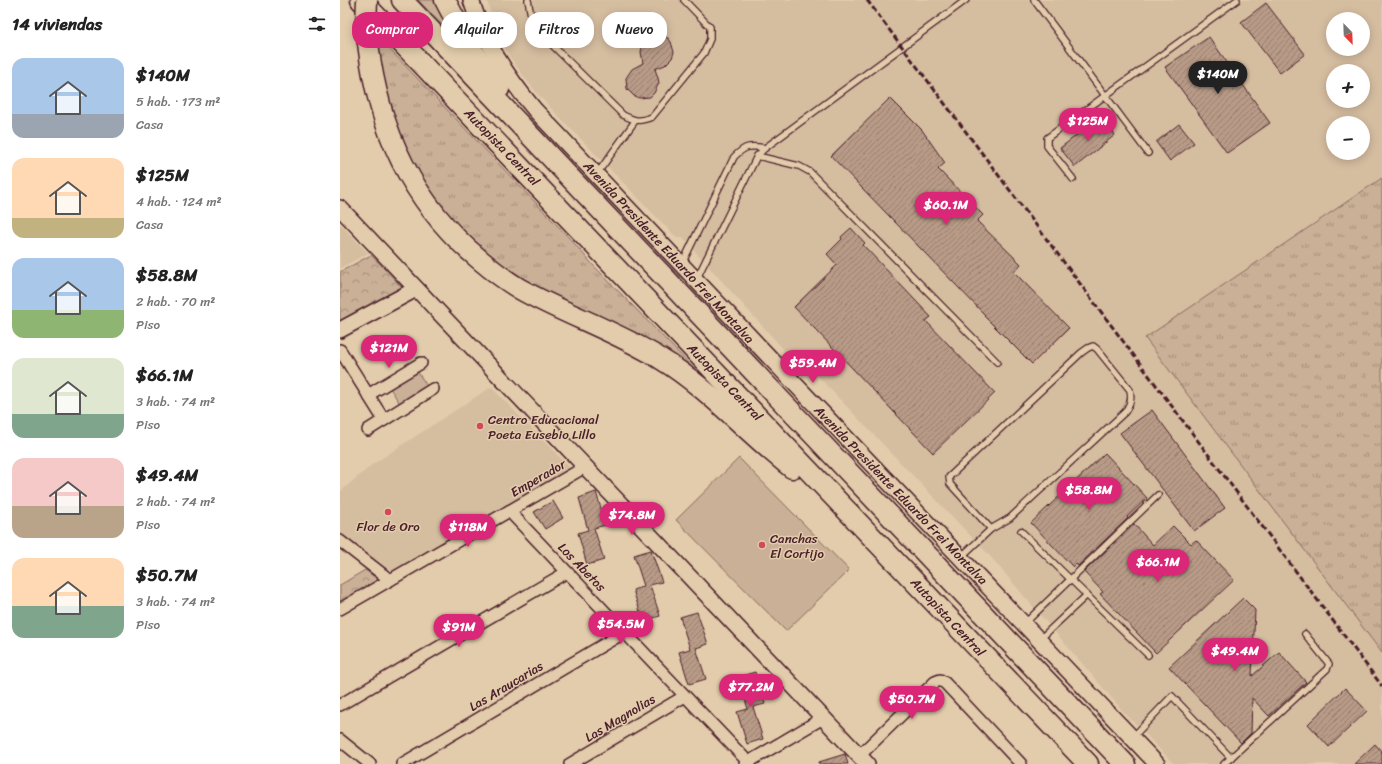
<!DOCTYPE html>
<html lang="es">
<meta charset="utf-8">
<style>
:root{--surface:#fff;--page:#f6f6f6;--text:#222;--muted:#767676;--accent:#db2777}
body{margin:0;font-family:Sriracha,sans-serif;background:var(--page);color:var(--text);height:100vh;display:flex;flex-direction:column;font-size:15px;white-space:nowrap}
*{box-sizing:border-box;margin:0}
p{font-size:13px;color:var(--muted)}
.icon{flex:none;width:22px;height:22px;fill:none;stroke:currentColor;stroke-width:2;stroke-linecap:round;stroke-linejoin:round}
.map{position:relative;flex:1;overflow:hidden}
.details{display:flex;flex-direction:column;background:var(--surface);width:340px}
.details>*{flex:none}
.top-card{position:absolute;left:12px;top:12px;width:380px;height:36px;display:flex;gap:8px}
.needle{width:26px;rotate:157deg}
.controls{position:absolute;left:986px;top:12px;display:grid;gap:8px}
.controls a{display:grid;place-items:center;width:44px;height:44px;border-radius:50%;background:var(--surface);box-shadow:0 2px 10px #0003;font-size:20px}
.price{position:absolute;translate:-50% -34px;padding:0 9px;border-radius:14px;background:var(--accent);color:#fff;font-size:13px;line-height:26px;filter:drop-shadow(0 1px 2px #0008)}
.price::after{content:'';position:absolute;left:50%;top:24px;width:12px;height:9px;margin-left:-6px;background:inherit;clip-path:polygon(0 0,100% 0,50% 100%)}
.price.active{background:#222;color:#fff}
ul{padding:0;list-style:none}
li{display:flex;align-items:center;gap:12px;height:100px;padding:0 12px}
li span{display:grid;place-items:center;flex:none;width:112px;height:80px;border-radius:12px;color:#555}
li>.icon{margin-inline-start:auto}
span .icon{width:48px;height:48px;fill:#fffc;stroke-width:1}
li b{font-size:17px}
h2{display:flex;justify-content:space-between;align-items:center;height:48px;padding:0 12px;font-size:17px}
.pill{padding:0 14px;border-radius:16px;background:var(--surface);box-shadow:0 2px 10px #0003;font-size:14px;line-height:36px}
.pill.active{background:var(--accent);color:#fff}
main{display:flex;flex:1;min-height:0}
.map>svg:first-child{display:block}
.built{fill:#d5bda0;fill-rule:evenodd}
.grass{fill:url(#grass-tufts);stroke:#8a6860}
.park{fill:url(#park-crowns);stroke:#8a6860}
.pitch{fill:#c9b096;stroke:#8a6860}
.building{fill:url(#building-hatch);stroke:#4a1f2b}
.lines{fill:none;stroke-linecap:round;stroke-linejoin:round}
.lane-casing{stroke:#4a1f2b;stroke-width:8}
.street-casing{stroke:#4a1f2b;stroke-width:14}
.secondary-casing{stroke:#4a1f2b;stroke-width:18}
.highway-casing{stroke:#4a1f2b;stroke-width:23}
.lane{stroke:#e2ccab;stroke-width:5.5}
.street{stroke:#e2ccab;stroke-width:11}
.secondary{stroke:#e2ccab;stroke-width:15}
.highway{stroke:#e2ccab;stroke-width:20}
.rail{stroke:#4a1f2b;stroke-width:3;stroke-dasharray:6 3;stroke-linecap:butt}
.highway-bridge-casing{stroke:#4a1f2b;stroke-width:23;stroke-linecap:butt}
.highway-bridge{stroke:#e2ccab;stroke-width:20}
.poi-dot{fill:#d1495b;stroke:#e2ccab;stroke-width:1.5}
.labels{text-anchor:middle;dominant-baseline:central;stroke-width:3;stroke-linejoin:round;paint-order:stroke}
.street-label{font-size:13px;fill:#4a1f2b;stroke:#e2ccab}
.poi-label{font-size:13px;fill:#4a1f2b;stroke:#e2ccab;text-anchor:start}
</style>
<main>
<section class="details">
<h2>14 viviendas<svg class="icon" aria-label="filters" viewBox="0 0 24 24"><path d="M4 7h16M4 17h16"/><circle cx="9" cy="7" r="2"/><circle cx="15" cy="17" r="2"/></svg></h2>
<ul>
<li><span style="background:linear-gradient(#a9c7e8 70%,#9aa5b1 0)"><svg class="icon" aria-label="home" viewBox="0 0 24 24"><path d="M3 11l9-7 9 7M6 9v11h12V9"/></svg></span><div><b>$140M</b><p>5 hab. · 173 m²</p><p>Casa</p></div></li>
<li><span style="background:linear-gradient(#ffd9b3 75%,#c2b280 0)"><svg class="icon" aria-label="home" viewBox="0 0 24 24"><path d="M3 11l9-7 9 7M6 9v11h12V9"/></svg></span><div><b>$125M</b><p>4 hab. · 124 m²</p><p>Casa</p></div></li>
<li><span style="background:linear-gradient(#a9c7e8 65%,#8fb573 0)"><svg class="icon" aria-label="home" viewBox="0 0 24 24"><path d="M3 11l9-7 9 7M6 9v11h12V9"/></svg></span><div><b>$58.8M</b><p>2 hab. · 70 m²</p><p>Piso</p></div></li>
<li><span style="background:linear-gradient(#dfe7d0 70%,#7fa58c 0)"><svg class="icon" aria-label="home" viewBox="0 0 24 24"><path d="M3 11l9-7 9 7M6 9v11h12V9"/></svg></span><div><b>$66.1M</b><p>3 hab. · 74 m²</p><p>Piso</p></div></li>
<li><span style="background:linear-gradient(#f6c9c9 60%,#b9a48a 0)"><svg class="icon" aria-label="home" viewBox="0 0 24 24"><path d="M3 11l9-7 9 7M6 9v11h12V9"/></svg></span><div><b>$49.4M</b><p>2 hab. · 74 m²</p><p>Piso</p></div></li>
<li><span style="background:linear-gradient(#ffd9b3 60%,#7fa58c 0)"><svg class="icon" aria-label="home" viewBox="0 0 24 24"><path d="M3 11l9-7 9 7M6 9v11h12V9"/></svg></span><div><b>$50.7M</b><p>3 hab. · 74 m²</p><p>Piso</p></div></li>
</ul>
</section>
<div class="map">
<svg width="1042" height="764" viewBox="0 0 1042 764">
<defs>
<pattern id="grass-tufts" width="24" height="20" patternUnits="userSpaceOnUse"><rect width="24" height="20" fill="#c9b096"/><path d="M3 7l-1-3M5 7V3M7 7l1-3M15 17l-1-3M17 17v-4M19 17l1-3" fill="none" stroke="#a58f7b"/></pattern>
<pattern id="park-crowns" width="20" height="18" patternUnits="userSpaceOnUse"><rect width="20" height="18" fill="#c9b096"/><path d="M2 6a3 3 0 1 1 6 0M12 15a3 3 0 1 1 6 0" fill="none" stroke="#a58f7b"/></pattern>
<pattern id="building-hatch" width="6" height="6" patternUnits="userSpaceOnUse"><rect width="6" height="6" fill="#b89b87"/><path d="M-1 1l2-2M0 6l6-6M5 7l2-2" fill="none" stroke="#987e6f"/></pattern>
</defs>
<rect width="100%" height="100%" fill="#e2ccab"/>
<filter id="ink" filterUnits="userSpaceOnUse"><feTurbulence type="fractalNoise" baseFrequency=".025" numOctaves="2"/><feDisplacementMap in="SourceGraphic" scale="8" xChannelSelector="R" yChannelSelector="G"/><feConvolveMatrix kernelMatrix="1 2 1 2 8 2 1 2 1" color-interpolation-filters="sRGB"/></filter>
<g filter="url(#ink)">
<g class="built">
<path d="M147,0H1042V178L805,338L1042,653V764H834L782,710L649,555L468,366L454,361L342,237L337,238L201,98L184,77L170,57L162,42L151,14ZM993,19H1023V49H993ZM993,71H1023V101H993ZM993,123H1023V153H993Z"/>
<polygon points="0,224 28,253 0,268"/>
<polygon points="151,387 230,468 54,571 47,570 0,534 0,492 33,464"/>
</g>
<g class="grass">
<polygon points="78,0 96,0 105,18 110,33"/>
<polygon points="37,36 234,243 252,264 366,381 191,287 162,268 110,221 87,189 65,153 40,78"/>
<polygon points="1042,178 1042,653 805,338"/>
</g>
<g class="park">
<polygon points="31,255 63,288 0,321 0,272"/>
<polygon points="25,570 39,580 0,603 0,585"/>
</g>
<g class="pitch">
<polygon points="77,371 87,386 60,404 50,388"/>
<polygon points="399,458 509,570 446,631 336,520"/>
</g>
<g class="building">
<polygon points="926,3 965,54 940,73 901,22"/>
<polygon points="317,34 328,38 331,42 334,52 332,58 325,65 315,69 318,78 319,83 314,93 310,97 299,98 294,96 287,89 286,78 292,69 303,63 301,52 303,42 307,38"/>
<polygon points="869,37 930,123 887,153 825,67"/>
<polygon points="550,98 582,130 605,163 598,169 643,215 637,221 681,264 674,272 729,328 692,364 644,316 645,315 491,156"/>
<polygon points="761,117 775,135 735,167 720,148"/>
<polygon points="839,124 854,143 830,161 816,142"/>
<polygon points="511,228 525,243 523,245 591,317 586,321 655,393 593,453 454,307 497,265 487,254 502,239 501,237"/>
<polygon points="812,410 885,508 854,531 780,433"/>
<polygon points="765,453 807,498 787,517 788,518 738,566 736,564 733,567 691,523"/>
<polygon points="256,492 266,525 254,528 264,560 247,565 238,533 248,530 239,498"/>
<polygon points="213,501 223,518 205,529 194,512"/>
<polygon points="794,524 813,545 833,526 851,544 856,540 894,580 816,653 760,594 763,592 744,572"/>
<polygon points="311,550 322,582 310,585 320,616 303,621 293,590 304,586 294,555"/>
<polygon points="903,598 915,610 912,676 939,652 966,682 929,716 912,698 911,733 901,743 829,667"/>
<polygon points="357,612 368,644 356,648 366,679 349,684 339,652 350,649 340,617"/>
<polygon points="415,672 425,704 413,707 423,739 407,744 397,712 408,709 398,677"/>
<polygon points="1005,688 1027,711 989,747 968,724"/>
<polygon points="1035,744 1042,752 1042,764 1014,764"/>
<polygon points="505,754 508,764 479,764 479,762"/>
</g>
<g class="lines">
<g class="lane-casing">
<g id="lane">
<path d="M188,0L192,21L197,30L283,115C295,121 299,122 312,117L364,53L370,39V27L344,0"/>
<polyline points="694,0 808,153"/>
<polyline points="417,156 459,166 470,172 657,362"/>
<polyline points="257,174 295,121"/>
<polyline points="733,179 707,146 707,138 897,0"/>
<path d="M342,264L394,157C405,146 409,145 425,148"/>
<polyline points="357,278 417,156 425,148 626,0"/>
<polyline points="681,531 808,655"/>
<path d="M621,557L651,529L670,518L785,412C790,404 792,399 790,390L757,349L753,346L748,348L741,353L609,477L610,484L651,529"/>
<polyline points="684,624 818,495"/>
<polyline points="699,640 747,595"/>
<polyline points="792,738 832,696 891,758"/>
<polyline points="884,764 987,669 989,664 965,634"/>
</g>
</g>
<g class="street-casing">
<g id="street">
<polyline points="0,350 44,420"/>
<polyline points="28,395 81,363"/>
<polyline points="28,430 93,389"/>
<polyline points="169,511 410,764"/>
<polyline points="0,541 50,580"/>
<polyline points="0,609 245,467"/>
<polyline points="0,705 227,572"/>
<polyline points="0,740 30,764"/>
<polyline points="519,756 595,682 600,680 605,683 681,764"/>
<polyline points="62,764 285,632"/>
<polyline points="230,764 345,696"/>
<polyline points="405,764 483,718"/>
</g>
</g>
<g class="secondary-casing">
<g id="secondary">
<path d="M131,0C144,42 167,77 195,110L356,280L817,764"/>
<polyline points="0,208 527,764"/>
<polyline points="0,330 76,289"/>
</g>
</g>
<g class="highway-casing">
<g id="highway">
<polyline points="21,0 748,764"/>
<polyline points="62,0 785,764"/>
<polyline points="105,0 128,44 159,89"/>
<path d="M28,43C38,129 72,203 139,259C152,270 165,280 180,289C226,315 276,331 321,359C370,389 407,433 452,468"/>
</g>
</g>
<use href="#lane" class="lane"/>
<use href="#street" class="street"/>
<use href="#secondary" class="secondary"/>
<use href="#highway" class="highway"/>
<polyline class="rail" points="527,0 1042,686"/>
<g class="highway-bridge-casing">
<polyline id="highway-bridge" points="27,0 26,25 28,43"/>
</g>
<use href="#highway-bridge" class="highway-bridge"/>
</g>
</g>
<g class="poi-dot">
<circle cx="140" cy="426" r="4"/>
<circle cx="48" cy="512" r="4"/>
<circle cx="422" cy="545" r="4"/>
</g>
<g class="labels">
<g class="street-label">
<text transform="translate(162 147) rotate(46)">Autopista Central</text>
<text transform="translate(329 252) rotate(47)">Avenida Presidente Eduardo Frei Montalva</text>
<text transform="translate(385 382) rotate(46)">Autopista Central</text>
<text transform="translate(198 478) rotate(-30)">Emperador</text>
<text transform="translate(561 495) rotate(46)">Avenida Presidente Eduardo Frei Montalva</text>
<text transform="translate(242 567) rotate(46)">Los Abetos</text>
<text transform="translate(608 617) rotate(47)">Autopista Central</text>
<text transform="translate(166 686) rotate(-31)">Las Araucarias</text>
<text transform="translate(280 718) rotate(-31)">Las Magnolias</text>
</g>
<g class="poi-label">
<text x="148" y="419">Centro Educacional<tspan x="148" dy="15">Poeta Eusebio Lillo</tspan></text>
<text x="48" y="526" text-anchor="middle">Flor de Oro</text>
<text x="430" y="538">Canchas<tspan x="430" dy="15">El Cortijo</tspan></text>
</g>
</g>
</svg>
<div class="controls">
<a><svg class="needle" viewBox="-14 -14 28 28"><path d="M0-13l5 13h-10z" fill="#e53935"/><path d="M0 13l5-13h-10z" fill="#767676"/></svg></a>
<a>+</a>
<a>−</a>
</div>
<b class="price active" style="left:878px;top:95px">$140M</b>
<b class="price" style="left:748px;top:142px">$125M</b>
<b class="price" style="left:606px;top:226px">$60.1M</b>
<b class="price" style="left:49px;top:369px">$121M</b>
<b class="price" style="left:473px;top:384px">$59.4M</b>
<b class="price" style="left:749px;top:511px">$58.8M</b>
<b class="price" style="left:292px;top:536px">$74.8M</b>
<b class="price" style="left:128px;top:548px">$118M</b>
<b class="price" style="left:818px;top:583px">$66.1M</b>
<b class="price" style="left:281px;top:645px">$54.5M</b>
<b class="price" style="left:119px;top:648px">$91M</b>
<b class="price" style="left:895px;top:672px">$49.4M</b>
<b class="price" style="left:411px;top:708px">$77.2M</b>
<b class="price" style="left:572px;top:720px">$50.7M</b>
<div class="top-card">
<a class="pill active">Comprar</a>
<a class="pill">Alquilar</a>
<a class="pill">Filtros</a>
<a class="pill">Nuevo</a>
</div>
</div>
</main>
